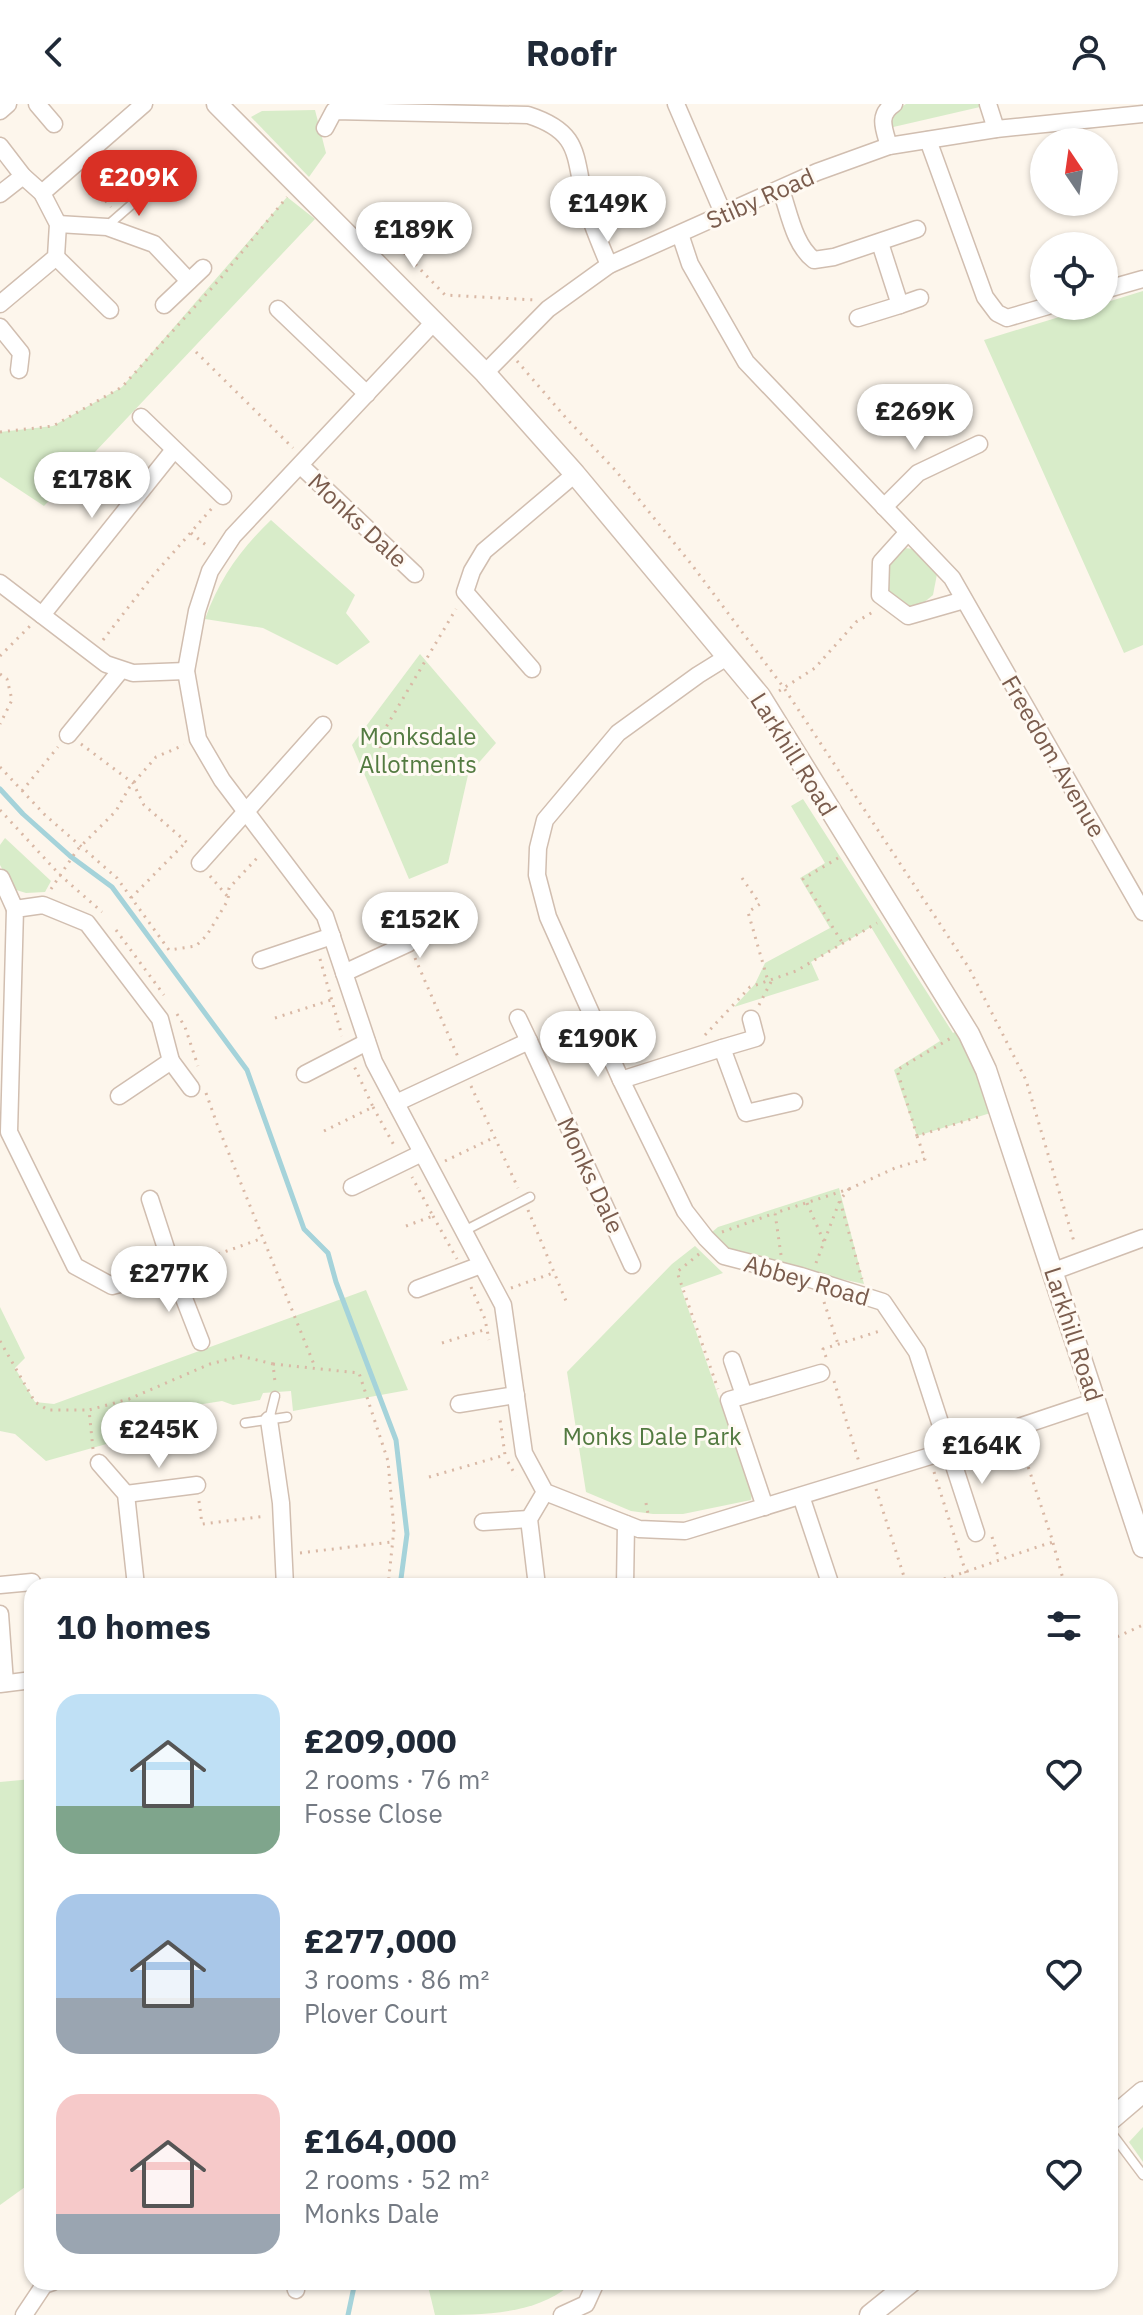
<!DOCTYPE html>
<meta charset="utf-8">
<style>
:root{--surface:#fff;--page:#f6f6f7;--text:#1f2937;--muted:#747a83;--accent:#d93025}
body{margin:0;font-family:"IBM Plex Sans",sans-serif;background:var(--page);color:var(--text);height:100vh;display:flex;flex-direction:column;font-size:30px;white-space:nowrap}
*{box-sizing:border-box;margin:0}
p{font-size:26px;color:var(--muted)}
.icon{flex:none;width:44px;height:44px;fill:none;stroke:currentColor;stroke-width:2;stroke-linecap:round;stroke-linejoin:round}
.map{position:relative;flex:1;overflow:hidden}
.details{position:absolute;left:24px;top:1474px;width:1094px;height:712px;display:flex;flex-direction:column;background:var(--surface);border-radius:24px;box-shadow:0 2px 6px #0004}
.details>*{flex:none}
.needle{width:52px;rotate:347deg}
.fabs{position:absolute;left:1030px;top:24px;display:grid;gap:16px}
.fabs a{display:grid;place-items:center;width:88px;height:88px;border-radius:50%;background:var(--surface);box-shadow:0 2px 6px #0004;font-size:40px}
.price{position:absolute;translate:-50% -68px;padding:0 18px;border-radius:28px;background:#fff;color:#222;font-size:26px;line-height:52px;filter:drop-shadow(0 2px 4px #0008)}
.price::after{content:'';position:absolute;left:50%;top:48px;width:24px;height:18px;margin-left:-12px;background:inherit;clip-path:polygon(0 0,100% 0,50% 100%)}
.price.on{background:var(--accent);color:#fff}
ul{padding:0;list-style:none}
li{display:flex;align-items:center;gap:24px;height:200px;padding:0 32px}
li span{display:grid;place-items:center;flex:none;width:224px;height:160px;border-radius:24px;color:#555}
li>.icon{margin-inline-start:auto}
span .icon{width:96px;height:96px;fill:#fffc;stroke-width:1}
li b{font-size:34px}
h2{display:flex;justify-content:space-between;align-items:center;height:96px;padding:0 32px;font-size:34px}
header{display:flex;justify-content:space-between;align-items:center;height:104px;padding:0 32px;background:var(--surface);font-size:36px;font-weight:800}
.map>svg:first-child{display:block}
.green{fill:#d8ecc9}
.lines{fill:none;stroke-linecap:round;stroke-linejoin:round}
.stream{stroke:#a5d3da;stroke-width:5}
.service-casing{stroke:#d1beb0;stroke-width:11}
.minor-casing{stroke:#d1beb0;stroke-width:19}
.tertiary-casing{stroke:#d1beb0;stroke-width:23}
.path{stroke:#d9b8a5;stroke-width:3;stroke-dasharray:2 6;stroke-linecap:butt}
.service{stroke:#fff;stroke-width:8}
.minor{stroke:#fff;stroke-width:16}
.tertiary{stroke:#fff;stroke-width:20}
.labels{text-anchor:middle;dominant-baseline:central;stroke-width:6;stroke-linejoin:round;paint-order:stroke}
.street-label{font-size:24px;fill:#7a5c4d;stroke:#fffaf3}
.park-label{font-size:24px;fill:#537a41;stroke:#fffaf3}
</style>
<header><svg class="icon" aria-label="back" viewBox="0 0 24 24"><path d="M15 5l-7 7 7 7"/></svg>Roofr<svg class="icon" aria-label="person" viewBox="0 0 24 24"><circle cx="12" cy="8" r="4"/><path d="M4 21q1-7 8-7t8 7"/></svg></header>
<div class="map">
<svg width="1143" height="2211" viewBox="0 0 1143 2211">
<rect width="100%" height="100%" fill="#fdf6ec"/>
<g class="green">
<polygon points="906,0 980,0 980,3 889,24 890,11"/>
<polygon points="315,6 326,49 309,73 251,13 262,7"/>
<polygon points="287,93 315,115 44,402 0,373 0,328 53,322 122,283"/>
<polygon points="1143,187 1143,541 1124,549 984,236 1095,202 1104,202 1104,199"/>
<path d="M271,416L355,491L346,509L370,538L337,561L263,524L205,515C220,474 240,446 271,416Z"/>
<polygon points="904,444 914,445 937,470 933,491 917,504 895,504 876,469"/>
<polygon points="420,550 496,639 468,671 448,759 409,775 352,641"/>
<polygon points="803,695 953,929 964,922 1000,1006 917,1032 894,966 940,937 871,823 811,858 819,876 734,903 755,880 765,859 830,824 800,774 825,759 791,702"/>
<polygon points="5,734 51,777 45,788 26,789 13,785 0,761 0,741"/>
<polygon points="839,1084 864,1180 727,1150 706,1133 718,1123"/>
<polygon points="695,1142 723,1169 681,1184 752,1390 751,1396 683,1410 653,1410 631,1407 586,1388 567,1268 672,1160"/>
<polygon points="366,1186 408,1286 293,1307 291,1287 263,1289 260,1296 233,1301 222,1297 108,1315 110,1339 46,1357 15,1330 0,1327 0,1203 25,1254 15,1264 35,1298 54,1300"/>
<polygon points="32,1675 32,2078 0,2101 0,1678"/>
<polygon points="1143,2023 1143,2058 1129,2038"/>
<path d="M427,2178H573C540,2211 481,2211 435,2211Z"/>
</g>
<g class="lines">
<g class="stream">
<polyline points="0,685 23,710 70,752 112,783 247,966 304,1125 328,1149 336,1178 396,1336 407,1430 400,1482"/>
<polyline points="348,2211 355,2178"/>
</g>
<g class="service-casing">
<g id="service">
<polyline points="170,52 187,68"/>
<polyline points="107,122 178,60"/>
<polyline points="464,1127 530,1093"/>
<polyline points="269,1316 275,1292"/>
<polyline points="245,1319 287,1313"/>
<polyline points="1110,2027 1143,2071"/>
</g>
</g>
<g class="minor-casing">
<g id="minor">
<polyline points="37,0 54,20"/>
<polyline points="676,0 723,109"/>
<polyline points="988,0 996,25"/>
<polyline points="0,7 8,0"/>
<path d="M325,24L334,7L528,11C581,28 574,51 585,97C591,119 600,140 609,161"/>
<polyline points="928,36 985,193 997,209 1007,214 1048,202"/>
<polyline points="0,42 23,72 42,89 58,120 56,153 0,200"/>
<path d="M889,42C884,25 877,11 894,0"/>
<path d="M781,86C789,108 794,141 814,156L834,153L917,125"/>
<polyline points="42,89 144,0"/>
<polyline points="0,90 23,72"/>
<polyline points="58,120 107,123 154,140 189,177"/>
<polyline points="680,130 690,160 746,258 952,474 1143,808"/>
<polyline points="56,153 110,206"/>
<polyline points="1104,186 1143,175"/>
<polyline points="164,201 203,164"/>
<polyline points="900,201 920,194"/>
<polyline points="278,205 367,290"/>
<polyline points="858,214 900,201 880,139"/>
<polyline points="434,218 233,432 210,467 197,507 186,567 198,635 222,676 325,812 374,958 503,1201 524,1349 545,1388 639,1425 685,1427 950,1346 1096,1297"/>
<polyline points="0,223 21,249 19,266"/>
<polyline points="485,269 548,205 609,161 817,68 889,42 996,25 1143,10"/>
<polyline points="141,313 223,392"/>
<polyline points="301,362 415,470"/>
<polyline points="884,403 918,369 979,340"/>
<polyline points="908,428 881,458 880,491 908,512 964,496"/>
<polyline points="0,479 106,560 133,569 186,567"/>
<polyline points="42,511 173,347"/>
<polyline points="727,553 698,571 618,629 545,716 538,744 537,771 548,813 621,976 685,1107 706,1134 724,1152 801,1172 883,1198 917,1248 976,1429"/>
<polyline points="532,565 465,488 472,467 484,447 575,370"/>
<polyline points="68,631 121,566"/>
<polyline points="200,759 323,621"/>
<polyline points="1,774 15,805"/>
<polyline points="261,856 332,832"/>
<polyline points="344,869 409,839 391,798"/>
<polyline points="518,914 529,937"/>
<polyline points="722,944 756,934 751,915"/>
<polyline points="171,957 191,984"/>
<polyline points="305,970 367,938"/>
<polyline points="621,976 722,944 746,1009 794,998"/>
<polyline points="119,992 171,957 160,915 87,819 43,801 15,805 9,1028 75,1162 112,1182 173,1166"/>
<polyline points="396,999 529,937 632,1161"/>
<polyline points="352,1083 422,1049"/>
<polyline points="150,1095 173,1166 201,1238"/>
<polyline points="1054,1167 1143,1134"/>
<polyline points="417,1185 481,1161"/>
<polyline points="732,1256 744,1291"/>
<polyline points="459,1300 516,1291"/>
<polyline points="269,1316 281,1399 285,1482"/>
<polyline points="99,1359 126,1390 136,1482"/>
<polyline points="126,1390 197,1381"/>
<polyline points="801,1392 831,1482"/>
<polyline points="765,1403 729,1296 821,1269"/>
<polyline points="483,1418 529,1415"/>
<polyline points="0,1481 32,1478"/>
<polyline points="537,1482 529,1415 545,1388"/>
<polyline points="625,1482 626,1420"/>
<polyline points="0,1510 5,1579"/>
<polyline points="0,1580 32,1576"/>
<polyline points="294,2178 296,2186"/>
<polyline points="24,2211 44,2181 53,2178"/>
<polyline points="562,2211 586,2200 596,2178"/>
</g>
</g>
<g class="tertiary-casing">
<g id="tertiary">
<polyline points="217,0 485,269 575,370 760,592 969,930 986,966 1143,1443"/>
<polyline points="1110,2016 1143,1988"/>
<polyline points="870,2211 911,2178"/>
</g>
</g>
<g class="path">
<polyline points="84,73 111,103"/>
<polyline points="372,129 387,131 445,191 535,196"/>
<polyline points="196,248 293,344"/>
<polyline points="517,257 566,314 616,367 692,461 784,584 969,864 1026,976 1075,1141"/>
<polyline points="0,328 53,322 122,283 220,175 287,93"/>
<polyline points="191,429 206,441"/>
<polyline points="103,536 151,474 213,403"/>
<polyline points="0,552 30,522"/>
<polyline points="0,570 7,575 12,596 0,620"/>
<polyline points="779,587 815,564 856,518 873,508"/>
<polyline points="81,640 133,679 144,701 191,742"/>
<polyline points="0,663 44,710 117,774 169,846 196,842 207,831 228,796 229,784 259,752"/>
<polyline points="391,665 381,650 379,635 456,505"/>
<polyline points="22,687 58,643"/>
<polyline points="0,706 60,771 102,808"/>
<polyline points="838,754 803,775 843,840"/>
<polyline points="210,772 228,793"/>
<polyline points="742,774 760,800 748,808 768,877"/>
<polyline points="51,785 77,746 116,707 129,684 156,653 184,641"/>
<polyline points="131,794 187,737"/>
<polyline points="116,826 164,891"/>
<polyline points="415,854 458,953"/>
<polyline points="320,855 342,932"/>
<polyline points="759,901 772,876"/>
<polyline points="177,910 185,923 198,962"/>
<polyline points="275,914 331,896"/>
<polyline points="705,931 750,883 796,867 877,819"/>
<polyline points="471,982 518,1084"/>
<polyline points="206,989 217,1020 315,1263"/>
<polyline points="373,1003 396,1045"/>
<polyline points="324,1027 373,1003 354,962"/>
<polyline points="917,1032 897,966 951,934"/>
<polyline points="445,1057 495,1033"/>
<polyline points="849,1085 895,1064 925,1055 917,1032 981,1012"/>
<polyline points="840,1097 862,1175"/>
<polyline points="807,1099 825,1140"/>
<polyline points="528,1106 566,1197"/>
<polyline points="433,1112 457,1155"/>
<polyline points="406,1122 433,1112 412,1073"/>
<polyline points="722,1128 775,1109"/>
<polyline points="699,1150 677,1168 718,1285"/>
<polyline points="781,1151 775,1109 849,1085 840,1096 816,1159"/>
<polyline points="188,1161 263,1134"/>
<polyline points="471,1183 485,1215 489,1236"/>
<polyline points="511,1184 553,1169"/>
<polyline points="824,1198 838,1240"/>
<polyline points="0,1237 35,1298 48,1306 89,1306"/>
<polyline points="442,1239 487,1225"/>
<polyline points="826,1253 823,1245 883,1226"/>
<polyline points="273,1260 359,1269 388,1357 394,1425 388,1482"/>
<polyline points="834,1277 859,1358"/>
<polyline points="93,1345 89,1306 129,1295 210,1260 241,1252 273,1260 275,1278"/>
<polyline points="508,1358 516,1372"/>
<polyline points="934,1368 966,1469"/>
<polyline points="429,1373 505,1351 500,1315"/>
<polyline points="876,1385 907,1482"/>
<polyline points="199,1397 202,1420 266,1412"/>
<polyline points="646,1399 648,1410"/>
<polyline points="992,1433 999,1455"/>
<polyline points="1053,1439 1065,1482"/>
<polyline points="300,1449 391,1438"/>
<path d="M921,1482C966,1469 1008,1452 1053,1438L1020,1338"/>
<polyline points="1110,1536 1143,1521"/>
</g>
<use href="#service" class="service"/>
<use href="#minor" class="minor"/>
<use href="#tertiary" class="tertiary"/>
</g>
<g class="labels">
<g class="street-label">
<text transform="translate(760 94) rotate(-24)">Stiby Road</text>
<text transform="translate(358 416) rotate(43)">Monks Dale</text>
<text transform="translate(794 650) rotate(58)">Larkhill Road</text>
<text transform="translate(1054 652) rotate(60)">Freedom Avenue</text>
<text transform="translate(591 1071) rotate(65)">Monks Dale</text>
<text transform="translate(807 1176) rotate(16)">Abbey Road</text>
<text transform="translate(1074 1230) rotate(72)">Larkhill Road</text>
</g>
<g class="park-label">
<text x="418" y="632">Monksdale<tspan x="418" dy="28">Allotments</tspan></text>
<text x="652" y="1332">Monks Dale Park</text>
</g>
</g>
</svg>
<div class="fabs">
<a><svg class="needle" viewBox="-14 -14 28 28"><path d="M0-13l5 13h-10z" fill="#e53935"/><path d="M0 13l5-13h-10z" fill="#747a83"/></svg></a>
<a><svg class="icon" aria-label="locate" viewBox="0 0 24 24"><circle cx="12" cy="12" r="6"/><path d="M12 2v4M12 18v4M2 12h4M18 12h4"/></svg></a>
</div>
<b class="price on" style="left:139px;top:114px">£209K</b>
<b class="price" style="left:608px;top:140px">£149K</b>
<b class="price" style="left:414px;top:166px">£189K</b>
<b class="price" style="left:915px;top:348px">£269K</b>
<b class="price" style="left:92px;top:416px">£178K</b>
<b class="price" style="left:420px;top:856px">£152K</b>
<b class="price" style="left:598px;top:975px">£190K</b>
<b class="price" style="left:169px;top:1210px">£277K</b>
<b class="price" style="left:159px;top:1366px">£245K</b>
<b class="price" style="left:982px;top:1382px">£164K</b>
<section class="details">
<h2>10 homes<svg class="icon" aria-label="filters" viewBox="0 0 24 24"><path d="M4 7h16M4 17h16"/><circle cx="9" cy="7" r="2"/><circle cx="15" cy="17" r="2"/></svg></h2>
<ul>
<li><span style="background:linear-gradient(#bfe0f5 70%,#7fa58c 0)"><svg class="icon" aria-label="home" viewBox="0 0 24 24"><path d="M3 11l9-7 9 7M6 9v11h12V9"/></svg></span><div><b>£209,000</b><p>2 rooms · 76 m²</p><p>Fosse Close</p></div><svg class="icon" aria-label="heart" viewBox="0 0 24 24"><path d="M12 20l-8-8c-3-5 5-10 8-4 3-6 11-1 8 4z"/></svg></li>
<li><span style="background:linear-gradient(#a9c7e8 65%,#9aa5b1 0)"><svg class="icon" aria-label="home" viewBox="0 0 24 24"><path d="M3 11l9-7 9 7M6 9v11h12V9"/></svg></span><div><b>£277,000</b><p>3 rooms · 86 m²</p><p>Plover Court</p></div><svg class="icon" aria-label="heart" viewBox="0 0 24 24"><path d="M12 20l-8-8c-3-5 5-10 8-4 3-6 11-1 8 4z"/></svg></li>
<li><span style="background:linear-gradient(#f6c9c9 75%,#9aa5b1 0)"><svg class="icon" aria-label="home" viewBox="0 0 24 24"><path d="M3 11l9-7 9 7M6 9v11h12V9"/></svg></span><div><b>£164,000</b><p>2 rooms · 52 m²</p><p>Monks Dale</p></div><svg class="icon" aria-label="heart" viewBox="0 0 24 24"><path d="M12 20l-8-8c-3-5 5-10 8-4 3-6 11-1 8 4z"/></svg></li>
</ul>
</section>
</div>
